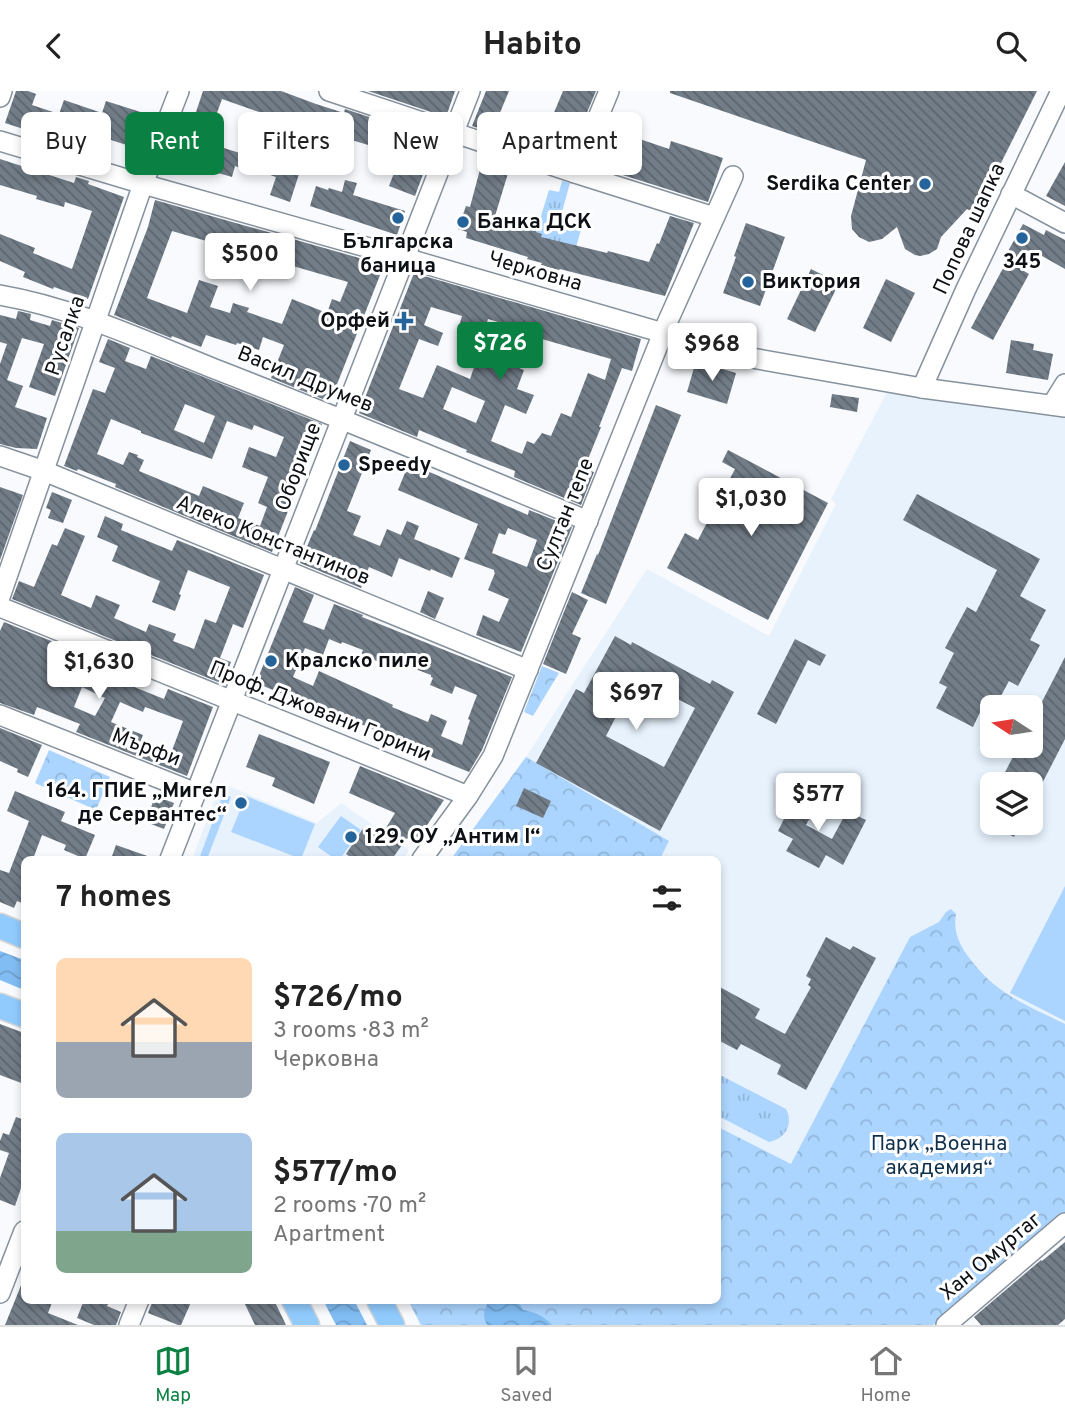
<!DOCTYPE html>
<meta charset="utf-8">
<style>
:root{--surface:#fff;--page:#f6f6f6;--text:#222;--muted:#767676;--line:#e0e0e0;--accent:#0b8043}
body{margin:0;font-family:Overpass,sans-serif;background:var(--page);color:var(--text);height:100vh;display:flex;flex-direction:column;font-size:26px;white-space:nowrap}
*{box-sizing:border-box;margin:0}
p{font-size:23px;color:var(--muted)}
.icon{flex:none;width:38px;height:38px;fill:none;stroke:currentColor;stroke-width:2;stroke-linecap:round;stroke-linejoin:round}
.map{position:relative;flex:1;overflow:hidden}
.sheet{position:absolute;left:21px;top:765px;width:700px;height:448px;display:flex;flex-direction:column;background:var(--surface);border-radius:10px;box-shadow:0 4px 10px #0003}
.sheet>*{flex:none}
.hud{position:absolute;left:21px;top:21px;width:700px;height:63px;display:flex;gap:14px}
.needle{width:46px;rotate:282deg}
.fabs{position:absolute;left:980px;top:604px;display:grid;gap:14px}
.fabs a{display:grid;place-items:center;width:63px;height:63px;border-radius:10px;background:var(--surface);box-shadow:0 4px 10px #0003;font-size:35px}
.price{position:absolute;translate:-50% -60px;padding:0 16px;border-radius:7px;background:#fff;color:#222;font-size:23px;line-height:46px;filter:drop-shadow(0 2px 4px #0008)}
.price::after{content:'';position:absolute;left:50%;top:42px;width:21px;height:16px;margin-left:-10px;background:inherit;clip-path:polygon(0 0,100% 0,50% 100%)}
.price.current{background:var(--accent);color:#fff}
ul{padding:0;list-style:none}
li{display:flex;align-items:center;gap:21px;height:175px;padding:0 35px}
li span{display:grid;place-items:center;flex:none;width:196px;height:140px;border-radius:10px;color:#555}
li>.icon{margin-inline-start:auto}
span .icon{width:84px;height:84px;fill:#fffc;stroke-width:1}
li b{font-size:30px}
h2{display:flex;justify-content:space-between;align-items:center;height:84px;padding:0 35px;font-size:30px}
.pill{padding:0 24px;border-radius:10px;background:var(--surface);box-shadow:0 4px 10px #0003;font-size:24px;line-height:63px}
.pill.current{background:var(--accent);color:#fff}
header{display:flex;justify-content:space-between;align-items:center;height:91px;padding:0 35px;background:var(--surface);font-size:32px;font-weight:700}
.tab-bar{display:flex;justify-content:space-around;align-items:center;height:98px;border-top:2px solid var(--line);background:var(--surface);font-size:19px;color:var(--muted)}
.tab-bar a{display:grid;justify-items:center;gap:4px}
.tab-bar .current{color:var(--accent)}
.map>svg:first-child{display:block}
.built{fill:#e7f2fd;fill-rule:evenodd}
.grass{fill:url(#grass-tufts)}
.park{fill:url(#park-crowns)}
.pitch{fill:#abd5fe}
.water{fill:url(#water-waves)}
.building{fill:url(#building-back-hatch);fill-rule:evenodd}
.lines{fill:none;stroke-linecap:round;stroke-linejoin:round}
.minor-casing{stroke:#86919c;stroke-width:22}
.major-casing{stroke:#d3d4d5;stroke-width:27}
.minor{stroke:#fff;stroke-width:19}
.major{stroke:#91cbfe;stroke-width:24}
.poi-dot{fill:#24649a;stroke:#fff;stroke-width:2.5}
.labels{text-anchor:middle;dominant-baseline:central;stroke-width:6;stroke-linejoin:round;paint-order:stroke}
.poi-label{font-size:21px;font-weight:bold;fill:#0d1115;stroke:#fff;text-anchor:start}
.street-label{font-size:21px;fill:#0d1115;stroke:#fff}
.park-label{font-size:21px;fill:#10304b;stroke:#fff}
</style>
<header><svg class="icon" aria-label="back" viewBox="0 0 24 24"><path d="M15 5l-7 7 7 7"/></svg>Habito<svg class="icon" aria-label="search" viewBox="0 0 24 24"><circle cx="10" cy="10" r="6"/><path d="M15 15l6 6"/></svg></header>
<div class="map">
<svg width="1065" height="1234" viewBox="0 0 1065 1234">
<defs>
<pattern id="grass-tufts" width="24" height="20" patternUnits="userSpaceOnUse" patternTransform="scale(1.75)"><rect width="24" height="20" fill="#abd5fe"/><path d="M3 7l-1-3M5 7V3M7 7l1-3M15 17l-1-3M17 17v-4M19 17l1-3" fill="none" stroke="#92b6d9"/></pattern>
<pattern id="park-crowns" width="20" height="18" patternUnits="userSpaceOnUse" patternTransform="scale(1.75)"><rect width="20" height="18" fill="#abd5fe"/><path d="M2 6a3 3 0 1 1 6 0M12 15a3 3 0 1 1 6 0" fill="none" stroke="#92b6d9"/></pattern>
<pattern id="water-waves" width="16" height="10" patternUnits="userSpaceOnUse" patternTransform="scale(1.75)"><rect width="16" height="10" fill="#81bcf3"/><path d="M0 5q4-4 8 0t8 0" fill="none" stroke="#6ea1cf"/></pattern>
<pattern id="building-back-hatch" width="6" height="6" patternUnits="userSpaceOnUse" patternTransform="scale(1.75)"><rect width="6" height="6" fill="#727d88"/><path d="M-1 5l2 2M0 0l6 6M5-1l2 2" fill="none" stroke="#5c656e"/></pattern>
</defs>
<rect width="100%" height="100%" fill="#f8fafd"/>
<g class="built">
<path d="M887,301L1065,326V1124L933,1234H420L408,1209H718V768H451L526,666L647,478L769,545L836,413L831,408ZM992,616H1031V654H992ZM992,693H1031V732H992Z"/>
<polygon points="221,692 317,732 341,712 409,759 403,768 192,768"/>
</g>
<g class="grass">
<polygon points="562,90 570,92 560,128 582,135 575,160 540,149 536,141 549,99 559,101"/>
<path d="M718,983L786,1018C794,1033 785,1048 769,1051L718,1025Z"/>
</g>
<g class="park">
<polygon points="542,575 559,582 533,625 524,621"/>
<polygon points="49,659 110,686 96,719 35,692"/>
<polygon points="526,666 669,750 660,768 451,768"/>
<path d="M951,818L956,823C953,840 959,854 970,868C997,904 1027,914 1065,933V1124L933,1234H421L408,1209H718V1036L791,1073L910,846L939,831L946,821Z"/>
</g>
<g class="pitch">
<polygon points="223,703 231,706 207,768 199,768"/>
<polygon points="246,705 315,733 301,768 231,741"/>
<polygon points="341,725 361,739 340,768 335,768 318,756"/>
<polygon points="1065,795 1065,930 1010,902"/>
</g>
<g class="water">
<polygon points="0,860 24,869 24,899 0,889"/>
<polygon points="323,1209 354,1209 367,1234 336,1234"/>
<path d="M490,1209H517L523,1219C535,1221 544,1225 552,1234H487C482,1225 484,1217 490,1209Z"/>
</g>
<g class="building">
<polygon points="16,0 28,0 36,3 32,14 59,23 64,9 102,22 106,10 153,25 142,59 80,39 79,42 55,34 51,47 5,32"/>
<polygon points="203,0 281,0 316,13 344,22 345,18 436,48 415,105 389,95 401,64 332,43 336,29 320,24 315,38 308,36 307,38 222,8 214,30 195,24"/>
<polygon points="368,0 455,0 446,26"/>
<polygon points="486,0 509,0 497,29 537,40 545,21 553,24 563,0 596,0 568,67 472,35"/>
<polygon points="670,0 1037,0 976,122 967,118 941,146 937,158 929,163 920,165 915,164 905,158 897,136 882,148 869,151 859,146 852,138 851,125 866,69 670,2"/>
<polygon points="611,27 626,32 622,42 669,58 671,50 723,67 708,111 591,74"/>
<polygon points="251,49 267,55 264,63 267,64 265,71 299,83 290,111 270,104 276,86 250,77 249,80 235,75 232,86 201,77 199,84 171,77 177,53 205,60 208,52 246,64"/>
<polygon points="0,68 74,92 76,86 89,90 88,93 124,106 88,208 54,196 53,198 23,186 25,181 0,170 0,143 35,157 33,162 72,178 92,120 65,111 64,116 36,108 37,105 0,94"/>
<polygon points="482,71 509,79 495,125 537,138 536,141 542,143 541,146 607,162 608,160 649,171 657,152 659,153 670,125 694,132 665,205 560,178 559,179 541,174 542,172 527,168 528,166 466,147 467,141 458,138 466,115 470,116"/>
<polygon points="1065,71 1065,115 1046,105"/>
<polygon points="345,89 357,92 353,104 405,120 397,144 310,115 316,95 328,99 329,97 342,101"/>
<path d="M155,109L384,174L330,311L271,287L284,254L263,246L259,259L237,252L236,254L206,244L201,256L172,245L171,247L114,224L148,136ZM172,140L234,158L230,172L247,177L251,163L348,191L340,211L332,208L327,222L292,208L282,233L247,221L249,217L233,212L230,222L210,216L218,195L199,189L187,222L147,207Z"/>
<polygon points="746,132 785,146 760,215 723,202 736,166 734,165"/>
<polygon points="1023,133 1044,144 1046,139 1065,149 1065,178 1035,161 1024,180 1029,183 993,249 971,237 1009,166 1006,164"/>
<polygon points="811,178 839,192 815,241 787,228"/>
<path d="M414,182L641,248L632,280L622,277L599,336H601L584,378L594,381L581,414L514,386L515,380L466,361L467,359L419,339L417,346L359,322ZM431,216L462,225L458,239L483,246L488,228L515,236L512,245L541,253L542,248L611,268L605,289L588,282L571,326L561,322L551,345L542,342L534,353L527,350L522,363L491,350L505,314L526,323L534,304L517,298L524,279L479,262L470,288L437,274L423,307L399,298L419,248L438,255L443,242L424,234ZM452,296L485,310L476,332L443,318Z"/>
<polygon points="886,188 915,202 891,251 863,237"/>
<polygon points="18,220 31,223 30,229 50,235 52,229 79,237 55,305 29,296 44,253 22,247 7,289 23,295 15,316 47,327 37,358 16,357 0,353 0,273 7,253 0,251 0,224 16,228"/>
<path d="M108,248L130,257L125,270L146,278L151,265L322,333L272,461L115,396L116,393L78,378L77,380L64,375L93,298L105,302L115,277L99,271ZM185,313L215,325L204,352L174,339ZM111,328L141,340V342L212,368L227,330L252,339L254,334L284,346L276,366L249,356L242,376L268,386L258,412L267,416L260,435L238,427L244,412L203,395L199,405L139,380L144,369L137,366L138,364L129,361L123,374L97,363Z"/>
<polygon points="1011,249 1034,253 1033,259 1053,263 1048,289 1006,282"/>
<polygon points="696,270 736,282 727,313 687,301"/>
<polygon points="832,303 859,307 857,321 830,316"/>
<polygon points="656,314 681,324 606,513 581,502 597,463 598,464"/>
<polygon points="350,350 371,359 347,420 361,425 353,444 380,455 387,438 401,444 407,430 419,435 414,448 460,467 452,487 431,478 430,480 399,467 392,486 369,476 361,497 300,472 314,439 315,440"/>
<polygon points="728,359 828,412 768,529 667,477 685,442 698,449 735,378 722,371"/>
<path d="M409,372L528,424L529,419L572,436L521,561L476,544L483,524L499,531L509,508L488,499L495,482L494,481V479L464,468L478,433L398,399ZM508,437L537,449L527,476L492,462L499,442L505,444Z"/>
<polygon points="0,396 23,404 0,469"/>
<polygon points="52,401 72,409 63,432 48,427 51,419 46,417"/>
<polygon points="917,403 1040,468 1020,505 1046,519 1030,549 1040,554 1018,595 1009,590 995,616 992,616 992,620 983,615 973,636 936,617 947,596 939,592 954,562 945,557 967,516 976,521 997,479 903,429"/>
<polygon points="105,425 123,433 121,439 172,460 177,449 264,484 243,537 233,533 220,567 231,571 223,593 12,508 19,490 34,496 52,453 57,455 65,437 85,445 61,504 91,517 96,504 120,514 114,527 146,541 149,533 176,543 173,550 194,558 205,528 216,532 230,496 188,479 179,503 181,504 175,520 152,511 160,490 112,470 118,455 97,446"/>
<path d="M295,496L314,504L303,531L324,539L334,513L363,524L362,526L512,586L482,659L469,681L393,650L394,647L296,606L295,608L256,592ZM329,548L341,553L342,551L363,559L361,564L382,572L384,566L431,584V586L433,587L430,594L452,603L455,595L477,604L468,628L470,629L462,654L441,645L447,630L431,623L428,631L392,616L393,614L319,580L313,595L293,586L305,557L323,564Z"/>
<polygon points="428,500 444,507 435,528 420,521"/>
<polygon points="572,501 588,509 572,543 581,547 566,583 543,573"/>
<path d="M4,531L101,570L97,581L164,608L168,598L213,616L187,685L76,641L80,633L37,616L34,624L0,612V540ZM82,596L105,607L95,625L74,616ZM120,611L143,621L145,616L183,630L170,665L139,654L143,644L111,631Z"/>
<path d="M615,545L631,554L632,551L710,593L712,589L734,601L660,740L536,672L576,598L584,602ZM627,582L695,617L664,676L606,645L621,616L612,612Z"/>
<polygon points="795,548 826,564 820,575 808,569 776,633 757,623"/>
<polygon points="1065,566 1065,648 1031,714 1031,693 999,693 1019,654 1031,654 1031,632"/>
<polygon points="0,637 42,654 28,686 17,681 18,678 0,670"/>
<polygon points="259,643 330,671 314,713 272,695 275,687 246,676"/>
<polygon points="360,675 444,709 415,752 407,747 392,768 353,768 346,763 364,736 380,747 395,722 349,702"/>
<polygon points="524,697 551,710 543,727 516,715"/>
<polygon points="799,698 820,708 806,734 832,748 847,720 866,729 843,774 826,764 819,777 786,760 793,748 778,740"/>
<polygon points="15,700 65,721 61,730 95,744 85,768 64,759 66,754 42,744 33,768 24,768 24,813 17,810 14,817 0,811 0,779 9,782 29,730 7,720"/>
<polygon points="155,705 174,712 164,738 146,731"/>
<polygon points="992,706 992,732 1021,732 1014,746 981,728"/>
<polygon points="116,754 153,767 153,768 111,768"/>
<polygon points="826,846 850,859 853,855 876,867 806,999 777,983 781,974 741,953 737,959 718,949 718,895 760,918 755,927 785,943 811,896 808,894 811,888 806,885"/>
<polygon points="0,933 24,942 24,993 0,984"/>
<polygon points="16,1026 24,1029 24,1088 15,1115 0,1109 0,1087 9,1062 0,1059 0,1050 3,1042 9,1044"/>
<polygon points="1065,1151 1065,1228 1058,1234 981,1234 974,1226 1041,1169 1042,1170"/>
<polygon points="24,1187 24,1209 53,1209 48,1222 78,1234 5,1234"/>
<polygon points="84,1209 110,1209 107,1215 121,1221 116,1234 94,1234 77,1227"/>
<polygon points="153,1209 192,1209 181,1234 178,1234 148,1222"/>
<polygon points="243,1209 274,1209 286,1234 255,1234"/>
</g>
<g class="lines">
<g class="minor-casing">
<g id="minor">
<polyline points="329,0 575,82 714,126"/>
<polyline points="0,6 2,0"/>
<polyline points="0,50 143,93 405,167 746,266 922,297 1065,316"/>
<polyline points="575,82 609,0"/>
<polyline points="1011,103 1065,132"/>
<path d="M0,204C76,217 149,252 220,280C343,328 466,379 588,430"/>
<polyline points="922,297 966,198 1061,0"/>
<polyline points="1052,314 1065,293"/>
<polyline points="0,365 44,380 528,579"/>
<polyline points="0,506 143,93 179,0"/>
<polyline points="0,516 468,705"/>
<polyline points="0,624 196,702"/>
<polyline points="170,768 470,0"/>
<polyline points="422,768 468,705 493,665 667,232 733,85"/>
<polyline points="0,1202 24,1140"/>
<polyline points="129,1234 139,1209"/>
<polyline points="946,1234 1065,1132"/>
</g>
</g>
<g class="major-casing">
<g id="major">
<polyline points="0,835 24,845"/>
<polyline points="0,915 24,924"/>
<polyline points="294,1209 307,1234"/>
<polyline points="379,1209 392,1234"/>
</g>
</g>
<use href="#minor" class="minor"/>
<use href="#major" class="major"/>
</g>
<g class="poi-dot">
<circle cx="925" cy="93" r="7"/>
<circle cx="398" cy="127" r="7"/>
<circle cx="463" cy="131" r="7"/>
<circle cx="1022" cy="147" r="7"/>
<circle cx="748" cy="191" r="7"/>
<path d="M400.5 219.5h7v7h7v7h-7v7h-7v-7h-7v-7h7z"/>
<circle cx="344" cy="374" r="7"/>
<circle cx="271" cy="570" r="7"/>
<circle cx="241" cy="712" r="7"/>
<circle cx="351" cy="746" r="7"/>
</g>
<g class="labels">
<g class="poi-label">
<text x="911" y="93" text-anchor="end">Serdika Center</text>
<text x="477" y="131">Банка ДСК</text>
<text x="398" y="151" text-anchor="middle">Българска<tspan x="398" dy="24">баница</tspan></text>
<text x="1022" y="171" text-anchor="middle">345</text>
<text x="762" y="191">Виктория</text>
<text x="390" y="230" text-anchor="end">Орфей</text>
<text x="358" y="374">Speedy</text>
<text x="285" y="570">Кралско пиле</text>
<text x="227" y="700" text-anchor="end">164. ГПИЕ „Мигел<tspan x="227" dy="24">де Сервантес“</tspan></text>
<text x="365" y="746">129. ОУ „Антим I“</text>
</g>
<g class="street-label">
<text transform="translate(970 138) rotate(-65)">Попова шапка</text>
<text transform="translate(535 181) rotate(16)">Черковна</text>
<text transform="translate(66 245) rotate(-71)">Русалка</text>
<text transform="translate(305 289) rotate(22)">Васил Друмев</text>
<text transform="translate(299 376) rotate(-69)">Оборище</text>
<text transform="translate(566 424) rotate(-68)">Султан тепе</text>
<text transform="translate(273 450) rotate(22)">Алеко Константинов</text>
<text transform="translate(320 621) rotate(22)">Проф. Джовани Горини</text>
<text transform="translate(146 657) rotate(21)">Мърфи</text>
<text transform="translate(991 1166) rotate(-40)">Хан Омуртаг</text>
</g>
<g class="park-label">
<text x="939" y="1053">Парк „Военна<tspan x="939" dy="24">академия“</tspan></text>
</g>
</g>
</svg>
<div class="fabs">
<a><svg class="needle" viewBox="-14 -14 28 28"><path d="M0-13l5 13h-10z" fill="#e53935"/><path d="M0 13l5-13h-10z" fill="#767676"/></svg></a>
<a><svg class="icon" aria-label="layers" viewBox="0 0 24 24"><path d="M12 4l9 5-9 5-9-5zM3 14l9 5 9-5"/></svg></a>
</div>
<b class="price" style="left:250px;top:202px">$500</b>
<b class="price current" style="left:500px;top:291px">$726</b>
<b class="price" style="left:712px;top:292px">$968</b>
<b class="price" style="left:751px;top:447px">$1,030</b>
<b class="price" style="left:99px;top:610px">$1,630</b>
<b class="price" style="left:636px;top:641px">$697</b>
<b class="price" style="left:818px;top:742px">$577</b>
<div class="hud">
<a class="pill">Buy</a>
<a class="pill current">Rent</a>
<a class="pill">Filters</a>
<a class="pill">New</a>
<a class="pill">Apartment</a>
</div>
<section class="sheet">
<h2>7 homes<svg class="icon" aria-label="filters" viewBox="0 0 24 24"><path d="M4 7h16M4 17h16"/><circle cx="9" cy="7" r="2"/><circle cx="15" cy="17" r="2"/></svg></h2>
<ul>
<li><span style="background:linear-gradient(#ffd9b3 60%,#9aa5b1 0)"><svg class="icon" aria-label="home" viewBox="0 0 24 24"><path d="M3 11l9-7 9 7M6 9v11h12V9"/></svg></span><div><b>$726/mo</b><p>3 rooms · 83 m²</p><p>Черковна</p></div></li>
<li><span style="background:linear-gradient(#a9c7e8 70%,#7fa58c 0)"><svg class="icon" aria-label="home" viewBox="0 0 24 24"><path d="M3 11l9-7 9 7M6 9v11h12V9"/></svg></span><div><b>$577/mo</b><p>2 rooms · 70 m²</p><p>Apartment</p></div></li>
</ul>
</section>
</div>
<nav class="tab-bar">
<a class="current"><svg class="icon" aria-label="map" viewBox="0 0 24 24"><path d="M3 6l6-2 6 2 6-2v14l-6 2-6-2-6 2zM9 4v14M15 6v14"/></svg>Map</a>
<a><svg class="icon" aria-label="saved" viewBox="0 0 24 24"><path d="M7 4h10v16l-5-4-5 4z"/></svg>Saved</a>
<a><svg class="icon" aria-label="home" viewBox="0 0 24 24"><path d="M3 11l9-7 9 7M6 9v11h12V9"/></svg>Home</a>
</nav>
